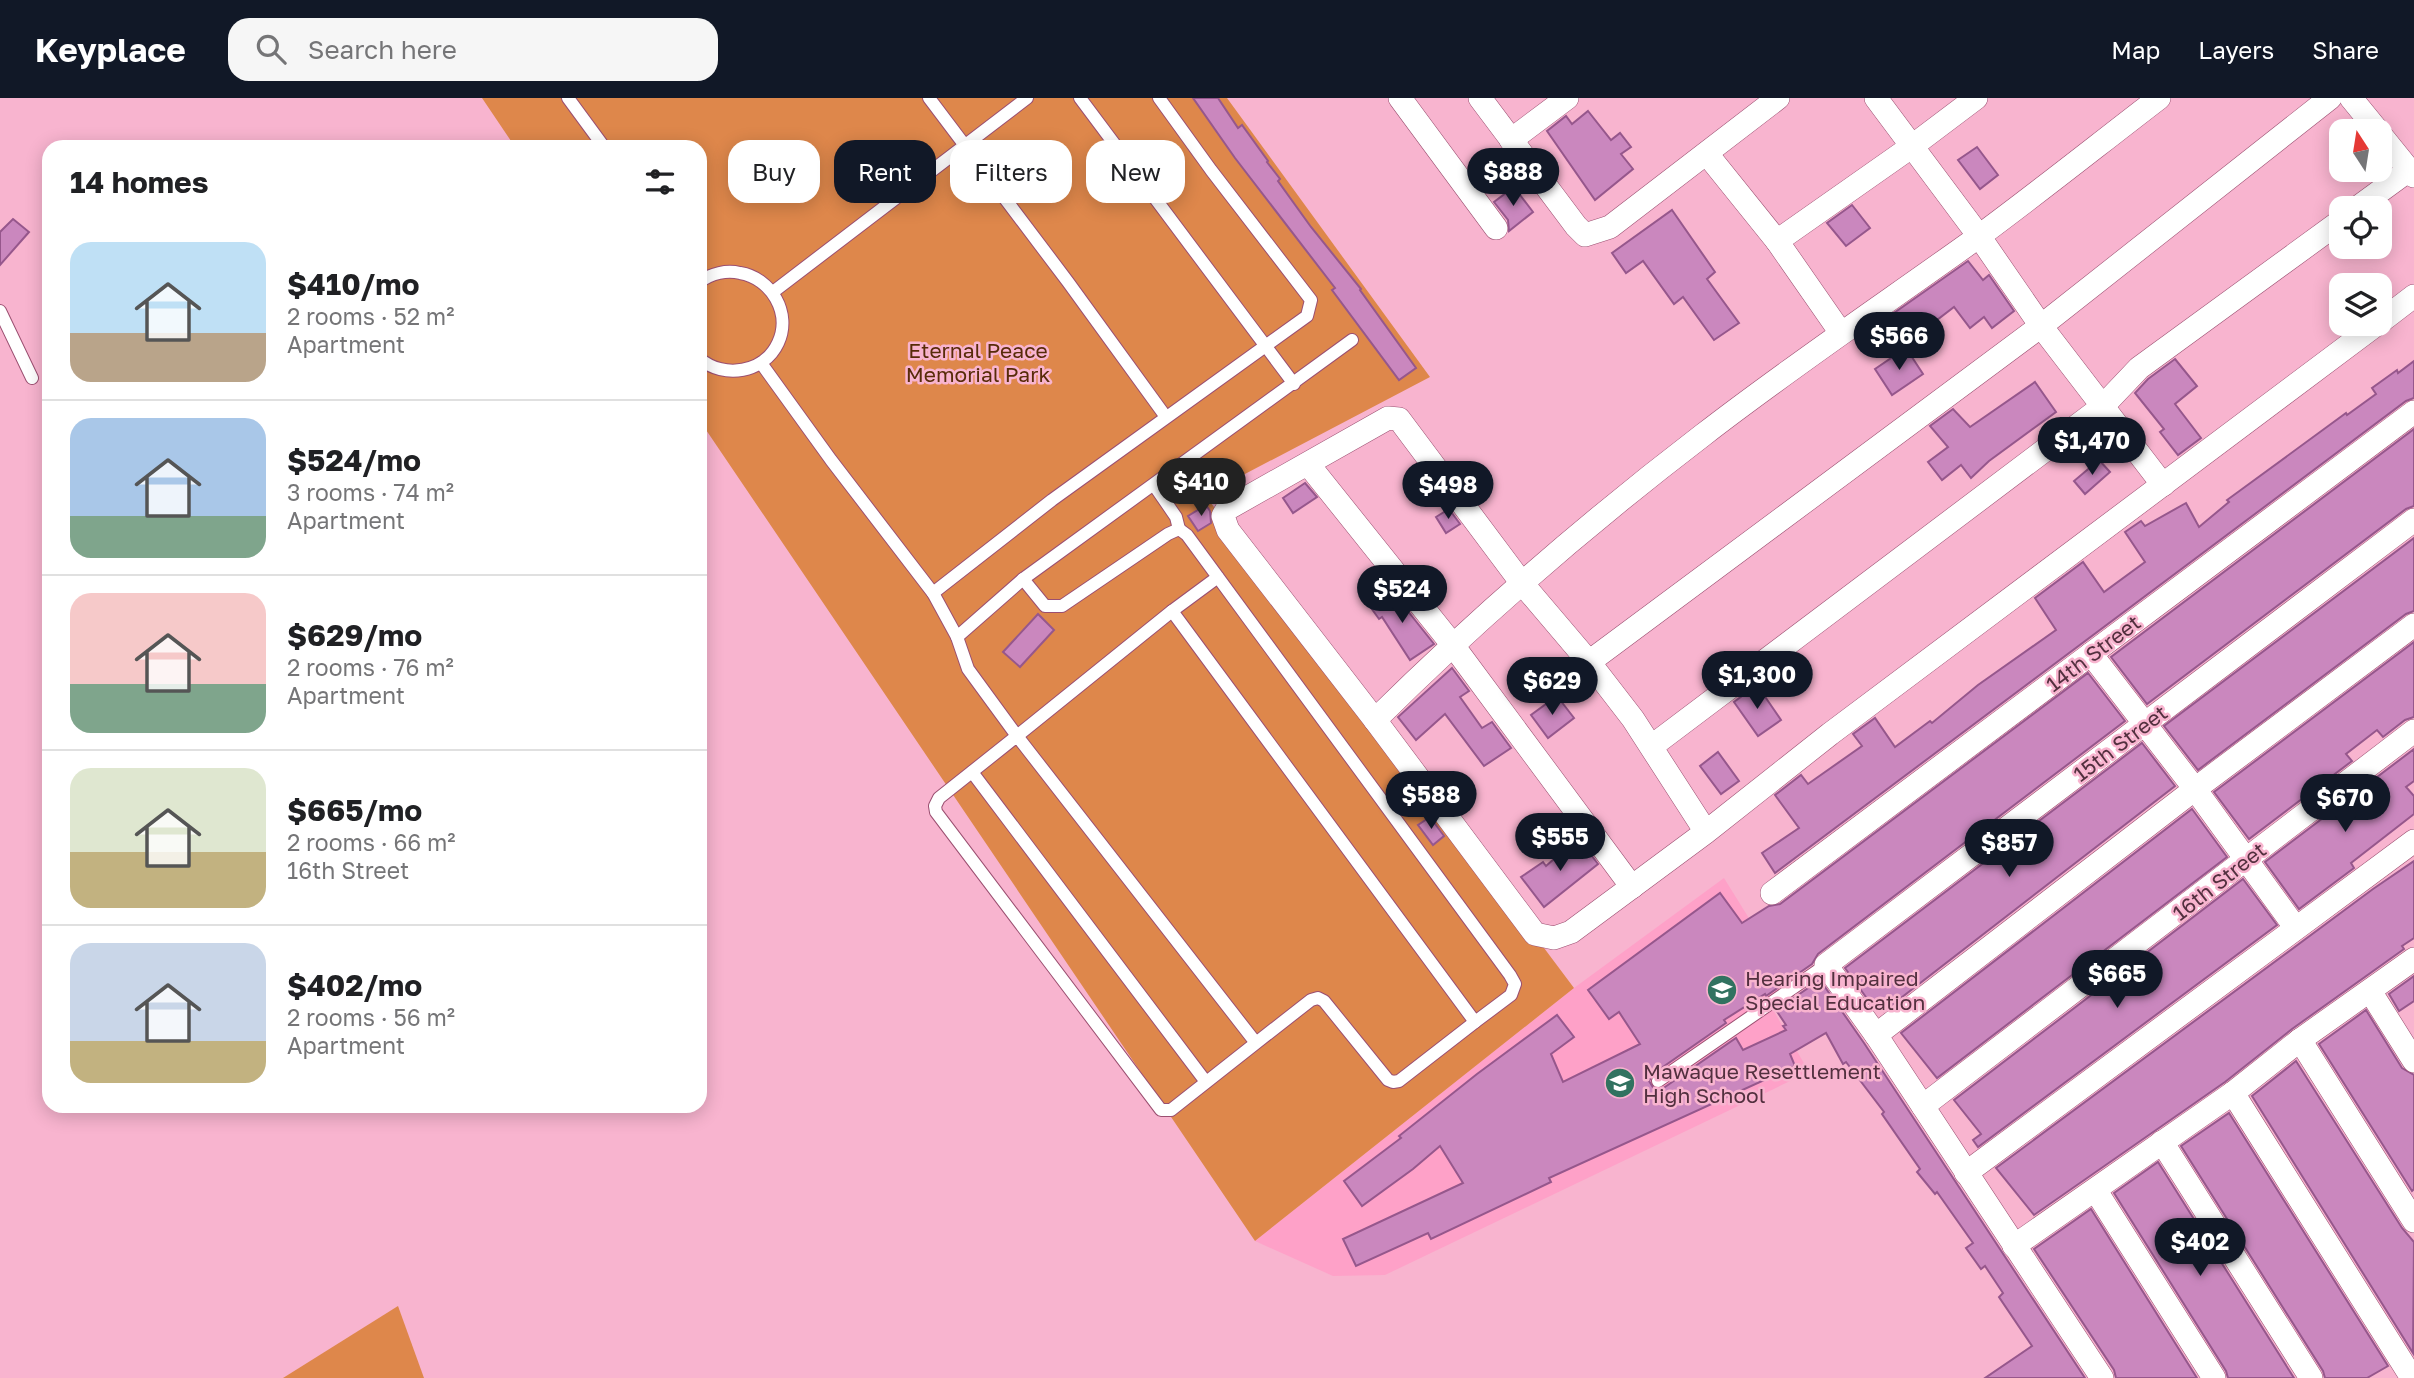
<!DOCTYPE html>
<meta charset="utf-8">
<style>
:root{--surface:#fff;--page:#f6f6f6;--text:#202124;--muted:#757577;--line:#e0e0e0;--accent:#111827}
body{margin:0;font-family:"Golos Text",sans-serif;background:var(--page);color:var(--text);height:100vh;display:flex;flex-direction:column;font-size:26px;white-space:nowrap}
*{box-sizing:border-box;margin:0}
p{font-size:23px;color:var(--muted)}
.icon{flex:none;width:38px;height:38px;fill:none;stroke:currentColor;stroke-width:2;stroke-linecap:round;stroke-linejoin:round}
.map{position:relative;flex:1;overflow:hidden}
.panel{position:absolute;left:42px;top:42px;width:665px;height:973px;display:flex;flex-direction:column;background:var(--surface);border-radius:21px;box-shadow:0 4px 18px #0003}
.panel>*{flex:none}
.top-card{position:absolute;left:728px;top:42px;width:665px;height:63px;display:flex;gap:14px}
.needle{width:46px;rotate:348deg}
.tools{position:absolute;left:2329px;top:21px;display:grid;gap:14px}
.tools a{display:grid;place-items:center;width:63px;height:63px;border-radius:14px;background:var(--surface);box-shadow:0 4px 18px #0003;font-size:35px}
.price{position:absolute;translate:-50% -60px;padding:0 16px;border-radius:24px;background:var(--accent);color:#fff;font-size:23px;line-height:46px;filter:drop-shadow(0 2px 4px #0008)}
.price::after{content:'';position:absolute;left:50%;top:42px;width:21px;height:16px;margin-left:-10px;background:inherit;clip-path:polygon(0 0,100% 0,50% 100%)}
.price.active{background:#222;color:#fff}
ul{padding:0;list-style:none}
li{display:flex;align-items:center;gap:21px;height:175px;padding:0 28px}
li+li{border-top:2px solid var(--line)}
li span{display:grid;place-items:center;flex:none;width:196px;height:140px;border-radius:21px;color:#555}
li>.icon{margin-inline-start:auto}
span .icon{width:84px;height:84px;fill:#fffc;stroke-width:1}
li b{font-size:30px}
h2{display:flex;justify-content:space-between;align-items:center;height:84px;padding:0 28px;font-size:30px}
.chip{padding:0 24px;border-radius:21px;background:var(--surface);box-shadow:0 4px 18px #0003;font-size:24px;line-height:63px}
.chip.active{background:var(--accent);color:#fff}
header{display:flex;align-items:center;gap:42px;box-sizing:border-box;height:98px;padding:0 35px;background:var(--accent);color:#fff}
header strong{font-size:33px}
nav{display:flex;gap:38px;margin-inline-start:auto;font-size:24px}
.search{width:490px;height:63px;background:var(--page);display:flex;align-items:center;gap:18px;box-sizing:border-box;padding:0 24px;border-radius:21px;color:var(--muted);font-size:26px}
.map>svg:first-child{display:block}
.built{fill:#fea1c8}
.green{fill:#de874b}
.building{fill:#ca87be;stroke:#96578c;stroke-width:2}
.lines{fill:none;stroke-linecap:round;stroke-linejoin:round}
.service-casing{stroke:#9b4f71;stroke-width:14}
.minor-casing{stroke:#9b4f71;stroke-width:24}
.service{stroke:#fff;stroke-width:12}
.minor{stroke:#fff;stroke-width:23}
.labels{text-anchor:middle;dominant-baseline:central;stroke-width:5;stroke-linejoin:round;paint-order:stroke}
.park-label{font-size:21px;fill:#572b08;stroke:#f8b4cf}
.street-label{font-size:21px;fill:#53303f;stroke:#f8b4cf}
.poi-label{font-size:21px;fill:#53303f;stroke:#f8b4cf;text-anchor:start}
</style>
<header>
<strong>Keyplace</strong>
<div class="search"><svg class="icon" aria-label="search" viewBox="0 0 24 24"><circle cx="10" cy="10" r="6"/><path d="M15 15l6 6"/></svg>Search here</div>
<nav><a>Map</a><a>Layers</a><a>Share</a></nav>
</header>
<div class="map">
<svg width="2414" height="1280" viewBox="0 0 2414 1280">
<rect width="100%" height="100%" fill="#f8b4cf"/>
<polygon class="built" points="1724,780 1788,883 1768,903 1809,974 1385,1177 1333,1178 1255,1143 1574,890"/>
<g class="green">
<polygon points="482,0 1227,0 1430,279 1205,397 1574,890 1255,1143 700,323 700,49 515,49"/>
<polygon points="398,1208 424,1280 283,1280"/>
</g>
<g class="building">
<polygon points="1193,0 1218,0 1238,30 1242,27 1268,63 1267,64 1280,81 1278,83 1311,129 1361,191 1360,192 1416,270 1399,282 1332,192 1335,190 1235,60"/>
<polygon points="1588,13 1611,42 1620,35 1631,49 1621,56 1633,71 1595,102 1547,33 1566,18 1572,26"/>
<polygon points="1977,49 1998,77 1980,91 1958,62"/>
<polygon points="1514,89 1533,114 1509,133 1508,122 1494,104"/>
<polygon points="1852,107 1870,130 1846,148 1827,125"/>
<polygon points="1672,112 1715,174 1707,181 1739,225 1714,242 1683,199 1674,206 1643,163 1626,175 1612,155"/>
<polygon points="13,121 29,134 0,167 0,134"/>
<polygon points="1968,163 1983,182 1989,177 2014,213 1992,230 1984,219 1970,230 1954,209 1894,255 1874,229"/>
<polygon points="1906,250 1923,276 1892,297 1875,271"/>
<polygon points="2175,261 2197,288 2175,306 2201,340 2178,357 2160,334 2164,331 2135,295 2148,281"/>
<polygon points="2414,263 2414,300 2406,303 1775,775 1762,755 1799,730 1775,697 1801,677 1808,686 1862,648 1853,636 1875,620 1895,649 1930,623 1932,625 1978,587 2056,532 2035,500 2083,464 2104,494 2145,464 2125,434 2141,423 2145,428 2186,405 2199,429 2229,404 2227,402 2346,315 2347,317 2376,296 2372,290 2397,272 2398,275"/>
<polygon points="2035,284 2056,314 1989,363 1971,380 1961,367 1942,382 1928,364 1948,349 1930,328 1953,311 1970,329"/>
<polygon points="2414,331 2414,408 2406,411 2147,606 2111,559"/>
<polygon points="2099,362 2110,374 2085,396 2074,383"/>
<polygon points="1305,385 1317,399 1293,415 1283,400"/>
<polygon points="1206,407 1210,413 1211,425 1198,433 1188,418"/>
<polygon points="1449,411 1460,426 1446,435 1436,419"/>
<polygon points="2414,440 2414,513 2406,516 2198,672 2164,628"/>
<polygon points="1391,492 1434,546 1410,562 1382,519 1379,521 1369,507"/>
<polygon points="1038,516 1054,532 1020,569 1003,554"/>
<polygon points="2414,544 2414,619 2405,622 2383,639 2377,632 2346,656 2352,663 2249,741 2214,694"/>
<polygon points="1452,570 1469,593 1460,599 1482,630 1492,624 1511,650 1484,668 1445,616 1416,642 1398,619"/>
<polygon points="2088,575 2125,623 1818,856 1812,866 1766,898 1765,896 1724,922 1726,925 1653,976 1649,983 1654,991 1662,991 1736,940 1743,952 1786,932 1783,928 1786,927 1776,912 1820,882 1864,945 2085,1280 1985,1280 2032,1248 1999,1199 2003,1195 1985,1168 1981,1171 1966,1150 1973,1145 1937,1094 1935,1096 1917,1074 1920,1071 1882,1016 1884,1014 1846,964 1843,966 1826,935 1790,956 1795,968 1549,1080 1551,1084 1431,1141 1428,1135 1356,1168 1343,1141 1463,1085 1440,1048 1413,1071 1362,1108 1344,1083 1401,1040 1399,1038 1477,976 1557,917 1574,939 1551,956 1563,984 1640,946 1619,914 1609,921 1588,892 1720,795 1742,825 1769,808 1780,806"/>
<polygon points="1757,587 1781,622 1758,638 1734,604"/>
<polygon points="1557,598 1574,620 1548,640 1531,617"/>
<polygon points="2142,645 2175,688 1884,913 1876,902 1871,906 1845,870"/>
<polygon points="2414,651 2414,683 2406,689 2414,698 2414,716 2351,765 2354,770 2299,811 2265,764"/>
<polygon points="1718,654 1739,683 1721,696 1700,668"/>
<polygon points="2192,711 2227,759 1937,980 1901,935"/>
<polygon points="1430,719 1444,738 1433,747 1418,727"/>
<polygon points="1578,740 1598,766 1544,809 1521,779 1543,764 1546,768"/>
<polygon points="2414,763 2414,840 2402,848 2404,851 2292,931 2225,984 2034,1117 1996,1070 2373,791"/>
<polygon points="2243,781 2277,827 1978,1049 1973,1042 1981,1036 1954,1002"/>
<polygon points="2414,878 2414,903 2399,913 2389,896"/>
<polygon points="2366,912 2402,970 2414,977 2414,1091 2412,1093 2319,946"/>
<polygon points="2296,963 2402,1130 2414,1144 2413,1255 2252,998"/>
<polygon points="2229,1015 2388,1268 2367,1280 2325,1280 2323,1273 2181,1048"/>
<polygon points="2158,1064 2294,1280 2228,1280 2226,1273 2114,1095"/>
<polygon points="2091,1111 2197,1280 2116,1280 2114,1272 2034,1151"/>
</g>
<g class="lines">
<g class="service-casing">
<g id="service">
<polyline points="568,0 604,49"/>
<polyline points="929,0 1068,184 1166,319"/>
<polyline points="1080,0 1294,286"/>
<path d="M700,184C711,175 727,172 740,175C771,180 792,215 778,245C764,275 724,281 700,261"/>
<polyline points="773,194 1027,0"/>
<polyline points="0,213 32,280"/>
<polyline points="761,265 831,362 933,495 957,539 1023,481 1352,242"/>
<polyline points="1154,387 1176,419 1179,431"/>
<polyline points="1023,481 1045,508 1062,508 1168,436 1179,431 1187,437 1510,877 1515,886 1511,897 1475,924 1172,513 1218,479"/>
<polyline points="933,495 1052,402 1307,218 1311,202 1211,72 1159,0"/>
<polyline points="957,539 968,571 1017,638 1172,513"/>
<polyline points="972,674 1206,984"/>
<polyline points="1256,945 1171,1012 1161,1012 936,714 935,708 939,700 1017,638 1256,945 1311,902 1318,900 1324,903 1388,982 1393,984 1399,983 1475,924"/>
<polyline points="1658,983 1826,867"/>
</g>
</g>
<g class="minor-casing">
<g id="minor">
<polyline points="1400,0 1496,130"/>
<polyline points="1480,0 1576,128 1585,137 1610,129 1778,0"/>
<polyline points="1876,0 1979,138 2041,228 2163,387"/>
<polyline points="2351,0 2378,33"/>
<polyline points="2380,36 2414,78"/>
<polyline points="1511,42 1567,0"/>
<polyline points="1707,56 1777,143 1841,235"/>
<polyline points="2357,110 2409,72"/>
<polyline points="1777,143 1911,49 1976,0"/>
<polyline points="2380,224 2414,198"/>
<polyline points="1308,366 1452,546 1632,789"/>
<polyline points="2091,556 2195,691 2295,829"/>
<polyline points="1589,564 2041,228 2330,0"/>
<path d="M1375,622C1478,520 1588,425 1703,337C1792,268 1886,205 1978,139C2039,94 2099,46 2159,0"/>
<polyline points="1652,648 2102,309 2139,270 2342,122"/>
<polyline points="1706,734 1633,621 1589,564 1521,484 1399,321 1388,320 1227,411 1223,418 1228,432 1375,622 1535,836 1554,840 1571,834 1706,734 1830,636 2377,226"/>
<polyline points="1772,795 2414,314"/>
<polyline points="2370,893 2414,963"/>
<polyline points="1876,937 2195,691 2414,527"/>
<polyline points="2300,942 2414,1123"/>
<polyline points="2233,995 2412,1280"/>
<polyline points="1923,1008 2414,633"/>
<polyline points="2162,1044 2311,1280"/>
<polyline points="1966,1075 2414,743"/>
<polyline points="2096,1093 2214,1280"/>
<polyline points="2014,1148 2233,995 2300,942 2414,861"/>
<polyline points="2102,1280 1876,937 1826,867 2414,422"/>
</g>
</g>
<use href="#service" class="service"/>
<use href="#minor" class="minor"/>
</g>
<defs>
<g id="school-disc" transform="scale(1.575)"><circle r="9.5" fill="#317260" stroke="#f8b4cf"/><path d="M0-5L7-2L0 1L-7-2ZM-4 1L0 2.5L4 1V4Q0 6-4 4Z" fill="#fff"/></g>
</defs>
<g fill-rule="evenodd">
<use href="#school-disc" x="1722" y="892"/>
<use href="#school-disc" x="1620" y="985"/>
</g>
<g class="labels">
<g class="park-label">
<text x="978" y="252">Eternal Peace<tspan x="978" dy="24">Memorial Park</tspan></text>
</g>
<g class="street-label">
<text transform="translate(2093 555) rotate(-37)">14th Street</text>
<text transform="translate(2120 645) rotate(-37)">15th Street</text>
<text transform="translate(2219 783) rotate(-38)">16th Street</text>
</g>
<g class="poi-label">
<text x="1745" y="880">Hearing Impaired<tspan x="1745" dy="24">Special Education</tspan></text>
<text x="1643" y="973">Mawaque Resettlement<tspan x="1643" dy="24">High School</tspan></text>
</g>
</g>
</svg>
<div class="tools">
<a><svg class="needle" viewBox="-14 -14 28 28"><path d="M0-13l5 13h-10z" fill="#e53935"/><path d="M0 13l5-13h-10z" fill="#757577"/></svg></a>
<a><svg class="icon" aria-label="locate" viewBox="0 0 24 24"><circle cx="12" cy="12" r="6"/><path d="M12 2v4M12 18v4M2 12h4M18 12h4"/></svg></a>
<a><svg class="icon" aria-label="layers" viewBox="0 0 24 24"><path d="M12 4l9 5-9 5-9-5zM3 14l9 5 9-5"/></svg></a>
</div>
<b class="price" style="left:1513px;top:110px">$888</b>
<b class="price" style="left:1899px;top:274px">$566</b>
<b class="price" style="left:2092px;top:379px">$1,470</b>
<b class="price active" style="left:1201px;top:420px">$410</b>
<b class="price" style="left:1448px;top:423px">$498</b>
<b class="price" style="left:1402px;top:527px">$524</b>
<b class="price" style="left:1757px;top:613px">$1,300</b>
<b class="price" style="left:1552px;top:619px">$629</b>
<b class="price" style="left:1431px;top:733px">$588</b>
<b class="price" style="left:2345px;top:736px">$670</b>
<b class="price" style="left:1560px;top:775px">$555</b>
<b class="price" style="left:2009px;top:781px">$857</b>
<b class="price" style="left:2117px;top:912px">$665</b>
<b class="price" style="left:2200px;top:1180px">$402</b>
<div class="top-card">
<a class="chip">Buy</a>
<a class="chip active">Rent</a>
<a class="chip">Filters</a>
<a class="chip">New</a>
</div>
<section class="panel">
<h2>14 homes<svg class="icon" aria-label="filters" viewBox="0 0 24 24"><path d="M4 7h16M4 17h16"/><circle cx="9" cy="7" r="2"/><circle cx="15" cy="17" r="2"/></svg></h2>
<ul>
<li><span style="background:linear-gradient(#bfe0f5 65%,#b9a48a 0)"><svg class="icon" aria-label="home" viewBox="0 0 24 24"><path d="M3 11l9-7 9 7M6 9v11h12V9"/></svg></span><div><b>$410/mo</b><p>2 rooms · 52 m²</p><p>Apartment</p></div></li>
<li><span style="background:linear-gradient(#a9c7e8 70%,#7fa58c 0)"><svg class="icon" aria-label="home" viewBox="0 0 24 24"><path d="M3 11l9-7 9 7M6 9v11h12V9"/></svg></span><div><b>$524/mo</b><p>3 rooms · 74 m²</p><p>Apartment</p></div></li>
<li><span style="background:linear-gradient(#f6c9c9 65%,#7fa58c 0)"><svg class="icon" aria-label="home" viewBox="0 0 24 24"><path d="M3 11l9-7 9 7M6 9v11h12V9"/></svg></span><div><b>$629/mo</b><p>2 rooms · 76 m²</p><p>Apartment</p></div></li>
<li><span style="background:linear-gradient(#dfe7d0 60%,#c2b280 0)"><svg class="icon" aria-label="home" viewBox="0 0 24 24"><path d="M3 11l9-7 9 7M6 9v11h12V9"/></svg></span><div><b>$665/mo</b><p>2 rooms · 66 m²</p><p>16th Street</p></div></li>
<li><span style="background:linear-gradient(#c9d6e8 70%,#c2b280 0)"><svg class="icon" aria-label="home" viewBox="0 0 24 24"><path d="M3 11l9-7 9 7M6 9v11h12V9"/></svg></span><div><b>$402/mo</b><p>2 rooms · 56 m²</p><p>Apartment</p></div></li>
</ul>
</section>
</div>
